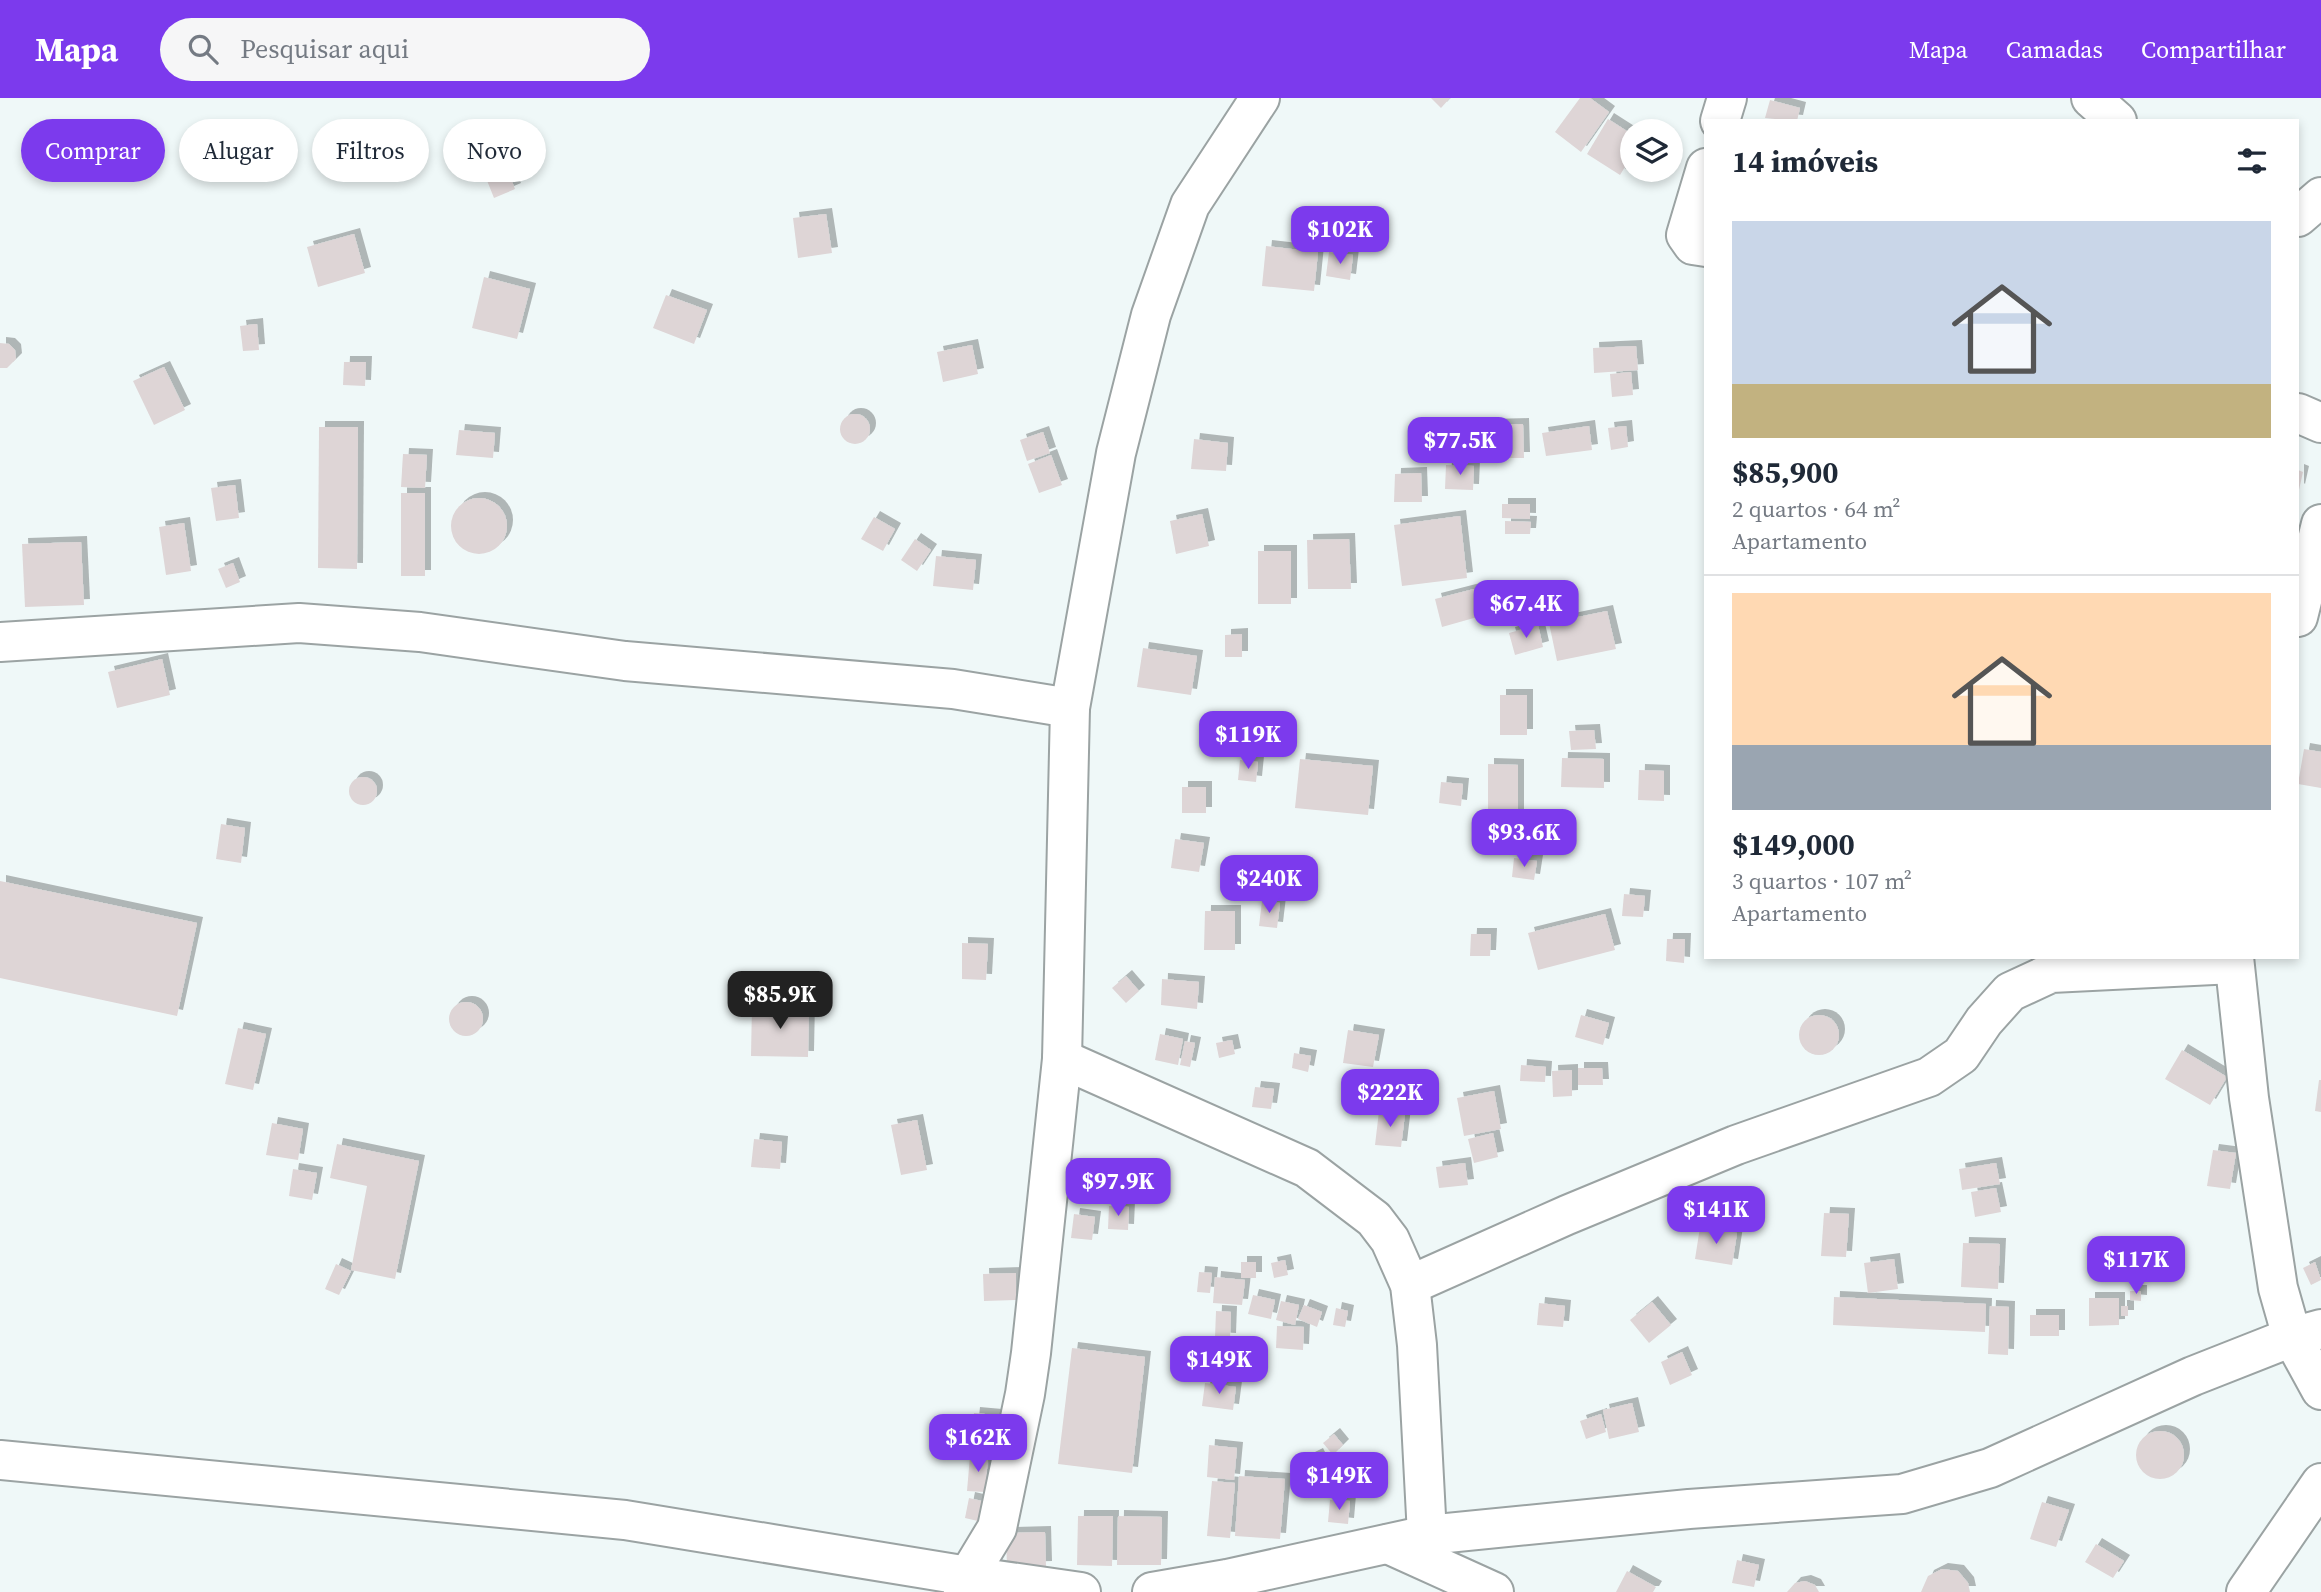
<!DOCTYPE html>
<html lang="pt">
<meta charset="utf-8">
<style>
:root{--surface:#fff;--page:#f6f6f7;--text:#1f2937;--muted:#747a83;--line:#e0e1e3;--accent:#7c3aed}
body{margin:0;font-family:"Source Serif 4",serif;background:var(--page);color:var(--text);height:100vh;display:flex;flex-direction:column;font-size:26px;white-space:nowrap}
*{box-sizing:border-box;margin:0}
p{font-size:23px;color:var(--muted)}
.icon{flex:none;width:38px;height:38px;fill:none;stroke:currentColor;stroke-width:2;stroke-linecap:round;stroke-linejoin:round}
.map{position:relative;flex:1;overflow:hidden}
.drawer{position:absolute;left:1704px;top:21px;width:595px;height:840px;display:flex;flex-direction:column;background:var(--surface);border-radius:0px;box-shadow:0 4px 10px #0003}
.drawer>*{flex:none}
.banner{position:absolute;left:21px;top:21px;width:665px;height:63px;display:flex;gap:14px}
.buttons{position:absolute;left:1620px;top:21px;display:grid;gap:14px}
.buttons a{display:grid;place-items:center;width:63px;height:63px;border-radius:50%;background:var(--surface);box-shadow:0 4px 10px #0003;font-size:35px}
.price{position:absolute;translate:-50% -60px;padding:0 16px;border-radius:14px;background:var(--accent);color:#fff;font-size:23px;line-height:46px;filter:drop-shadow(0 2px 4px #0008)}
.price::after{content:'';position:absolute;left:50%;top:42px;width:21px;height:16px;margin-left:-10px;background:inherit;clip-path:polygon(0 0,100% 0,50% 100%)}
.price.on{background:#222;color:#fff}
ul{padding:0;list-style:none}
li{display:grid;align-content:center;gap:14px;height:371px;padding:0 28px}
li+li{border-top:2px solid var(--line)}
li span{display:grid;place-items:center;height:217px;border-radius:0px;color:#555}
li>.icon{margin-inline-start:auto}
span .icon{width:126px;height:126px;fill:#fffc;stroke-width:1}
li b{font-size:30px}
h2{display:flex;justify-content:space-between;align-items:center;height:84px;padding:0 28px;font-size:30px}
.chip{padding:0 24px;border-radius:32px;background:var(--surface);box-shadow:0 4px 10px #0003;font-size:24px;line-height:63px}
.chip.on{background:var(--accent);color:#fff}
header{display:flex;align-items:center;gap:42px;box-sizing:border-box;height:98px;padding:0 35px;background:var(--accent);color:#fff}
header strong{font-size:33px}
nav{display:flex;gap:38px;margin-inline-start:auto;font-size:24px}
.search{width:490px;height:63px;background:var(--page);display:flex;align-items:center;gap:18px;box-sizing:border-box;padding:0 24px;border-radius:38px;color:var(--muted);font-size:26px}
.map>svg:first-child{display:block}
.building{fill:#ded5d6;filter:url(#shadow)}
.lines{fill:none;stroke-linecap:round;stroke-linejoin:round}
.minor-casing{stroke:#9ba3a3;stroke-width:42}
.minor{stroke:#fff;stroke-width:38}
</style>
<header>
<strong>Mapa</strong>
<div class="search"><svg class="icon" aria-label="search" viewBox="0 0 24 24"><circle cx="10" cy="10" r="6"/><path d="M15 15l6 6"/></svg>Pesquisar aqui</div>
<nav><a>Mapa</a><a>Camadas</a><a>Compartilhar</a></nav>
</header>
<div class="map">
<svg width="2321" height="1494" viewBox="0 0 2321 1494">
<defs>
<filter id="shadow"><feDropShadow dx="6" dy="-6" stdDeviation="0" flood-color="#0004"/></filter>
</defs>
<rect width="100%" height="100%" fill="#eff8f8"/>
<g class="building">
<polygon points="1431,0 1450,0 1441,10"/>
<polygon points="1580,0 1590,0 1609,14 1581,54 1555,34"/>
<polygon points="1770,2 1800,10 1797,23 1765,20"/>
<polygon points="1608,21 1633,37 1633,56 1620,77 1587,56"/>
<polygon points="505,66 515,91 494,100 484,75"/>
<polygon points="826,116 832,155 798,160 793,120"/>
<polygon points="354,136 365,175 318,189 307,149"/>
<polygon points="1266,148 1318,154 1314,193 1262,188"/>
<polygon points="1329,154 1353,157 1350,182 1326,178"/>
<polygon points="484,179 530,191 517,241 472,230"/>
<polygon points="666,197 707,212 694,246 653,230"/>
<polygon points="257,226 259,252 243,253 240,228"/>
<polygon points="0,245 9,246 15,252 16,261 7,270 0,270"/>
<polygon points="972,247 978,276 943,284 937,254"/>
<polygon points="1636,248 1638,272 1594,275 1593,250"/>
<polygon points="344,264 366,264 365,288 343,287"/>
<polygon points="164,269 185,312 154,327 133,283"/>
<polygon points="1631,274 1633,297 1612,299 1610,276"/>
<circle cx="855" cy="331" r="15"/>
<polygon points="1523,326 1524,360 1485,360 1484,327"/>
<polygon points="1589,328 1592,352 1546,358 1542,335"/>
<polygon points="1626,328 1628,349 1611,352 1608,330"/>
<polygon points="319,329 358,329 357,471 318,470"/>
<polygon points="459,332 495,335 493,360 456,357"/>
<polygon points="1043,334 1050,355 1027,363 1020,342"/>
<polygon points="1194,341 1228,345 1226,373 1191,371"/>
<polygon points="403,356 427,357 425,390 401,389"/>
<polygon points="1051,357 1062,387 1039,395 1028,366"/>
<polygon points="1446,367 1474,368 1473,392 1445,391"/>
<polygon points="2298,372 2303,374 2299,392 2298,391"/>
<polygon points="1421,375 1422,404 1394,404 1395,376"/>
<polygon points="235,387 239,420 216,423 211,390"/>
<rect x="401" y="395" width="24" height="83"/>
<circle cx="479" cy="428" r="28"/>
<polygon points="1502,406 1530,406 1530,421 1502,420"/>
<polygon points="1202,416 1209,448 1176,456 1170,423"/>
<polygon points="1460,418 1467,480 1402,488 1394,427"/>
<polygon points="874,419 895,431 883,453 861,441"/>
<polygon points="1505,423 1531,424 1530,436 1505,436"/>
<polygon points="184,425 191,473 166,477 159,429"/>
<polygon points="915,441 931,452 917,473 901,462"/>
<polygon points="1349,441 1351,491 1308,491 1307,442"/>
<polygon points="81,444 84,507 25,509 22,446"/>
<rect x="1258" y="453" width="33" height="53"/>
<polygon points="936,458 976,462 973,492 933,488"/>
<polygon points="233,465 240,484 226,490 218,471"/>
<polygon points="1474,491 1481,518 1442,529 1435,501"/>
<polygon points="1607,513 1616,551 1557,563 1549,525"/>
<polygon points="1538,527 1543,549 1515,557 1509,535"/>
<polygon points="1242,536 1242,559 1225,559 1225,537"/>
<polygon points="1143,550 1197,558 1191,597 1137,589"/>
<polygon points="162,561 170,597 117,610 108,574"/>
<rect x="1500" y="597" width="27" height="40"/>
<polygon points="1594,632 1596,651 1571,652 1569,633"/>
<polygon points="2304,651 2321,654 2321,690 2298,686"/>
<polygon points="1562,660 1604,661 1604,690 1561,689"/>
<polygon points="1300,661 1373,668 1368,717 1295,710"/>
<polygon points="1240,662 1258,664 1256,684 1238,682"/>
<polygon points="1488,666 1518,667 1518,727 1488,727"/>
<polygon points="1639,672 1664,673 1664,703 1638,702"/>
<circle cx="363" cy="693" r="14"/>
<polygon points="1441,684 1463,686 1461,708 1439,705"/>
<rect x="1182" y="689" width="24" height="26"/>
<polygon points="221,726 245,730 241,765 216,761"/>
<polygon points="1175,741 1204,745 1199,774 1171,770"/>
<polygon points="1514,760 1537,763 1534,782 1512,779"/>
<polygon points="0,783 197,825 177,918 0,880"/>
<polygon points="1624,796 1645,798 1643,819 1622,818"/>
<polygon points="1262,803 1280,805 1277,830 1259,828"/>
<polygon points="1205,813 1235,813 1235,852 1204,852"/>
<polygon points="1605,816 1615,852 1538,872 1528,835"/>
<polygon points="1471,836 1491,836 1490,858 1470,858"/>
<polygon points="1667,841 1685,841 1684,865 1666,863"/>
<polygon points="962,845 988,846 986,882 962,881"/>
<polygon points="1126,878 1139,893 1126,905 1112,890"/>
<polygon points="1162,881 1199,884 1197,911 1161,907"/>
<circle cx="466" cy="921" r="17"/>
<polygon points="752,907 809,909 808,959 751,958"/>
<polygon points="1581,917 1609,925 1603,947 1575,939"/>
<circle cx="1819" cy="937" r="20"/>
<polygon points="238,930 266,936 253,992 225,986"/>
<polygon points="1348,932 1379,937 1373,969 1343,965"/>
<polygon points="1160,936 1183,941 1178,967 1155,962"/>
<polygon points="1232,942 1235,956 1219,960 1216,945"/>
<polygon points="1185,943 1195,945 1190,969 1180,967"/>
<polygon points="2182,952 2227,979 2210,1007 2165,981"/>
<polygon points="1294,955 1311,958 1308,974 1292,970"/>
<polygon points="1521,967 1546,969 1545,984 1520,983"/>
<polygon points="1578,970 1602,970 1603,987 1578,987"/>
<polygon points="1572,972 1572,998 1553,999 1552,973"/>
<polygon points="2319,982 2321,982 2321,1014 2315,1013"/>
<polygon points="1255,989 1274,991 1271,1011 1252,1009"/>
<polygon points="1494,993 1501,1031 1464,1038 1457,1000"/>
<polygon points="1379,1013 1405,1016 1401,1049 1375,1047"/>
<polygon points="917,1022 927,1072 901,1077 891,1027"/>
<polygon points="272,1025 303,1031 298,1062 266,1057"/>
<polygon points="1493,1035 1498,1059 1474,1065 1468,1041"/>
<polygon points="754,1041 782,1044 780,1071 751,1069"/>
<polygon points="337,1046 419,1063 395,1181 351,1172 367,1088 330,1080"/>
<polygon points="2213,1052 2236,1055 2230,1091 2207,1088"/>
<polygon points="1465,1065 1468,1087 1439,1090 1436,1069"/>
<polygon points="1996,1065 2000,1086 1962,1092 1959,1071"/>
<polygon points="293,1071 317,1075 312,1102 289,1098"/>
<polygon points="1996,1090 2001,1114 1975,1119 1971,1094"/>
<polygon points="1109,1108 1129,1109 1128,1132 1108,1131"/>
<polygon points="1824,1115 1849,1116 1846,1159 1821,1158"/>
<polygon points="1074,1116 1095,1119 1092,1142 1071,1140"/>
<polygon points="1700,1129 1737,1135 1732,1167 1695,1161"/>
<polygon points="1963,1145 2000,1146 1998,1191 1961,1189"/>
<polygon points="1894,1161 1898,1191 1868,1195 1864,1165"/>
<polygon points="1285,1162 1288,1177 1274,1180 1271,1165"/>
<rect x="1241" y="1164" width="15" height="16"/>
<polygon points="2315,1164 2321,1182 2311,1187 2303,1170"/>
<polygon points="336,1166 351,1173 339,1197 325,1191"/>
<polygon points="1199,1174 1212,1175 1210,1195 1197,1194"/>
<polygon points="1016,1175 1016,1202 984,1203 983,1176"/>
<polygon points="1215,1179 1245,1182 1242,1207 1213,1205"/>
<polygon points="2130,1193 2141,1193 2141,1203 2130,1202"/>
<polygon points="1253,1197 1275,1202 1271,1221 1248,1216"/>
<polygon points="1834,1199 1986,1206 1985,1234 1833,1227"/>
<polygon points="2089,1200 2119,1200 2119,1227 2089,1228"/>
<polygon points="1281,1203 1299,1207 1295,1227 1276,1222"/>
<polygon points="1652,1204 1671,1227 1649,1245 1630,1222"/>
<polygon points="1539,1205 1565,1208 1563,1229 1537,1227"/>
<polygon points="1304,1207 1322,1214 1317,1229 1298,1221"/>
<polygon points="1990,1208 2009,1209 2008,1257 1988,1256"/>
<rect x="2121" y="1208" width="7" height="10"/>
<polygon points="1336,1210 1348,1213 1345,1229 1333,1227"/>
<polygon points="1216,1213 1231,1214 1230,1241 1215,1240"/>
<rect x="2030" y="1217" width="29" height="21"/>
<polygon points="1277,1228 1304,1229 1303,1252 1276,1250"/>
<polygon points="1072,1250 1145,1259 1132,1375 1058,1366"/>
<polygon points="1682,1254 1692,1277 1670,1287 1661,1264"/>
<polygon points="1211,1259 1238,1265 1235,1284 1207,1279"/>
<polygon points="1205,1285 1236,1289 1233,1312 1202,1308"/>
<polygon points="1632,1305 1639,1334 1609,1341 1603,1312"/>
<polygon points="974,1315 996,1317 993,1355 970,1353"/>
<polygon points="1601,1316 1606,1334 1586,1341 1580,1323"/>
<circle cx="2160" cy="1357" r="24"/>
<polygon points="1334,1336 1343,1347 1333,1357 1323,1345"/>
<polygon points="1209,1347 1237,1350 1234,1382 1207,1379"/>
<polygon points="1317,1356 1323,1368 1310,1375 1303,1363"/>
<polygon points="970,1358 988,1359 985,1394 967,1393"/>
<polygon points="1239,1378 1285,1381 1280,1441 1235,1438"/>
<polygon points="1212,1383 1235,1385 1230,1440 1207,1438"/>
<polygon points="969,1400 986,1404 982,1424 965,1420"/>
<polygon points="1330,1402 1350,1403 1348,1426 1328,1424"/>
<polygon points="2042,1404 2069,1412 2056,1449 2030,1441"/>
<polygon points="1078,1418 1113,1418 1112,1468 1077,1467"/>
<polygon points="1118,1418 1162,1419 1161,1467 1117,1467"/>
<polygon points="1045,1434 1046,1469 1007,1470 1006,1435"/>
<polygon points="2096,1446 2124,1463 2113,1480 2085,1464"/>
<polygon points="1737,1462 1759,1467 1754,1489 1732,1485"/>
<polygon points="1942,1471 1958,1473 1968,1485 1970,1494 1921,1494 1928,1478"/>
<polygon points="1627,1473 1656,1489 1653,1494 1616,1494"/>
<polygon points="1805,1483 1815,1487 1819,1494 1787,1494 1795,1485"/>
</g>
<g class="lines">
<g class="minor-casing">
<g id="minor">
<polyline points="2091,0 2117,23"/>
<polyline points="1720,23 1727,0"/>
<polyline points="1706,70 1686,137 1693,147 1706,149"/>
<polyline points="2298,119 2321,99"/>
<polyline points="2298,315 2321,325"/>
<polyline points="2298,519 2321,426"/>
<polyline points="0,544 299,525 420,534 625,563 953,591 1070,610"/>
<polyline points="2234,859 2249,1000 2278,1190 2292,1239 2321,1292"/>
<polyline points="1062,961 1307,1070 1374,1121 1390,1142 1410,1187 1417,1247 1427,1437"/>
<polyline points="1410,1187 1567,1117 1736,1047 1929,979 1961,957 1984,923 2010,894 2051,875 2234,866"/>
<polyline points="0,1362 625,1422 968,1478 1081,1494"/>
<polyline points="1388,1446 1494,1494"/>
<polyline points="963,1494 968,1478 997,1430 1025,1296 1031,1255 1062,961 1070,610 1116,355 1151,217 1190,107 1260,0"/>
<polyline points="1152,1494 1227,1481 1427,1437 1689,1411 1902,1396 1990,1370 2193,1278 2292,1239 2321,1231"/>
<polyline points="2246,1494 2321,1385"/>
</g>
</g>
<use href="#minor" class="minor"/>
</g>
</svg>
<div class="buttons">
<a><svg class="icon" aria-label="layers" viewBox="0 0 24 24"><path d="M12 4l9 5-9 5-9-5zM3 14l9 5 9-5"/></svg></a>
</div>
<b class="price" style="left:1340px;top:168px">$102K</b>
<b class="price" style="left:1460px;top:379px">$77.5K</b>
<b class="price" style="left:1526px;top:542px">$67.4K</b>
<b class="price" style="left:1248px;top:673px">$119K</b>
<b class="price" style="left:1524px;top:771px">$93.6K</b>
<b class="price" style="left:1269px;top:817px">$240K</b>
<b class="price on" style="left:780px;top:933px">$85.9K</b>
<b class="price" style="left:1390px;top:1031px">$222K</b>
<b class="price" style="left:1118px;top:1120px">$97.9K</b>
<b class="price" style="left:1716px;top:1148px">$141K</b>
<b class="price" style="left:2136px;top:1198px">$117K</b>
<b class="price" style="left:1219px;top:1298px">$149K</b>
<b class="price" style="left:978px;top:1376px">$162K</b>
<b class="price" style="left:1339px;top:1414px">$149K</b>
<div class="banner">
<a class="chip on">Comprar</a>
<a class="chip">Alugar</a>
<a class="chip">Filtros</a>
<a class="chip">Novo</a>
</div>
<section class="drawer">
<h2>14 imóveis<svg class="icon" aria-label="filters" viewBox="0 0 24 24"><path d="M4 7h16M4 17h16"/><circle cx="9" cy="7" r="2"/><circle cx="15" cy="17" r="2"/></svg></h2>
<ul>
<li><span style="background:linear-gradient(#c9d6e8 75%,#c2b280 0)"><svg class="icon" aria-label="home" viewBox="0 0 24 24"><path d="M3 11l9-7 9 7M6 9v11h12V9"/></svg></span><div><b>$85,900</b><p>2 quartos · 64 m²</p><p>Apartamento</p></div></li>
<li><span style="background:linear-gradient(#ffd9b3 70%,#9aa5b1 0)"><svg class="icon" aria-label="home" viewBox="0 0 24 24"><path d="M3 11l9-7 9 7M6 9v11h12V9"/></svg></span><div><b>$149,000</b><p>3 quartos · 107 m²</p><p>Apartamento</p></div></li>
</ul>
</section>
</div>
